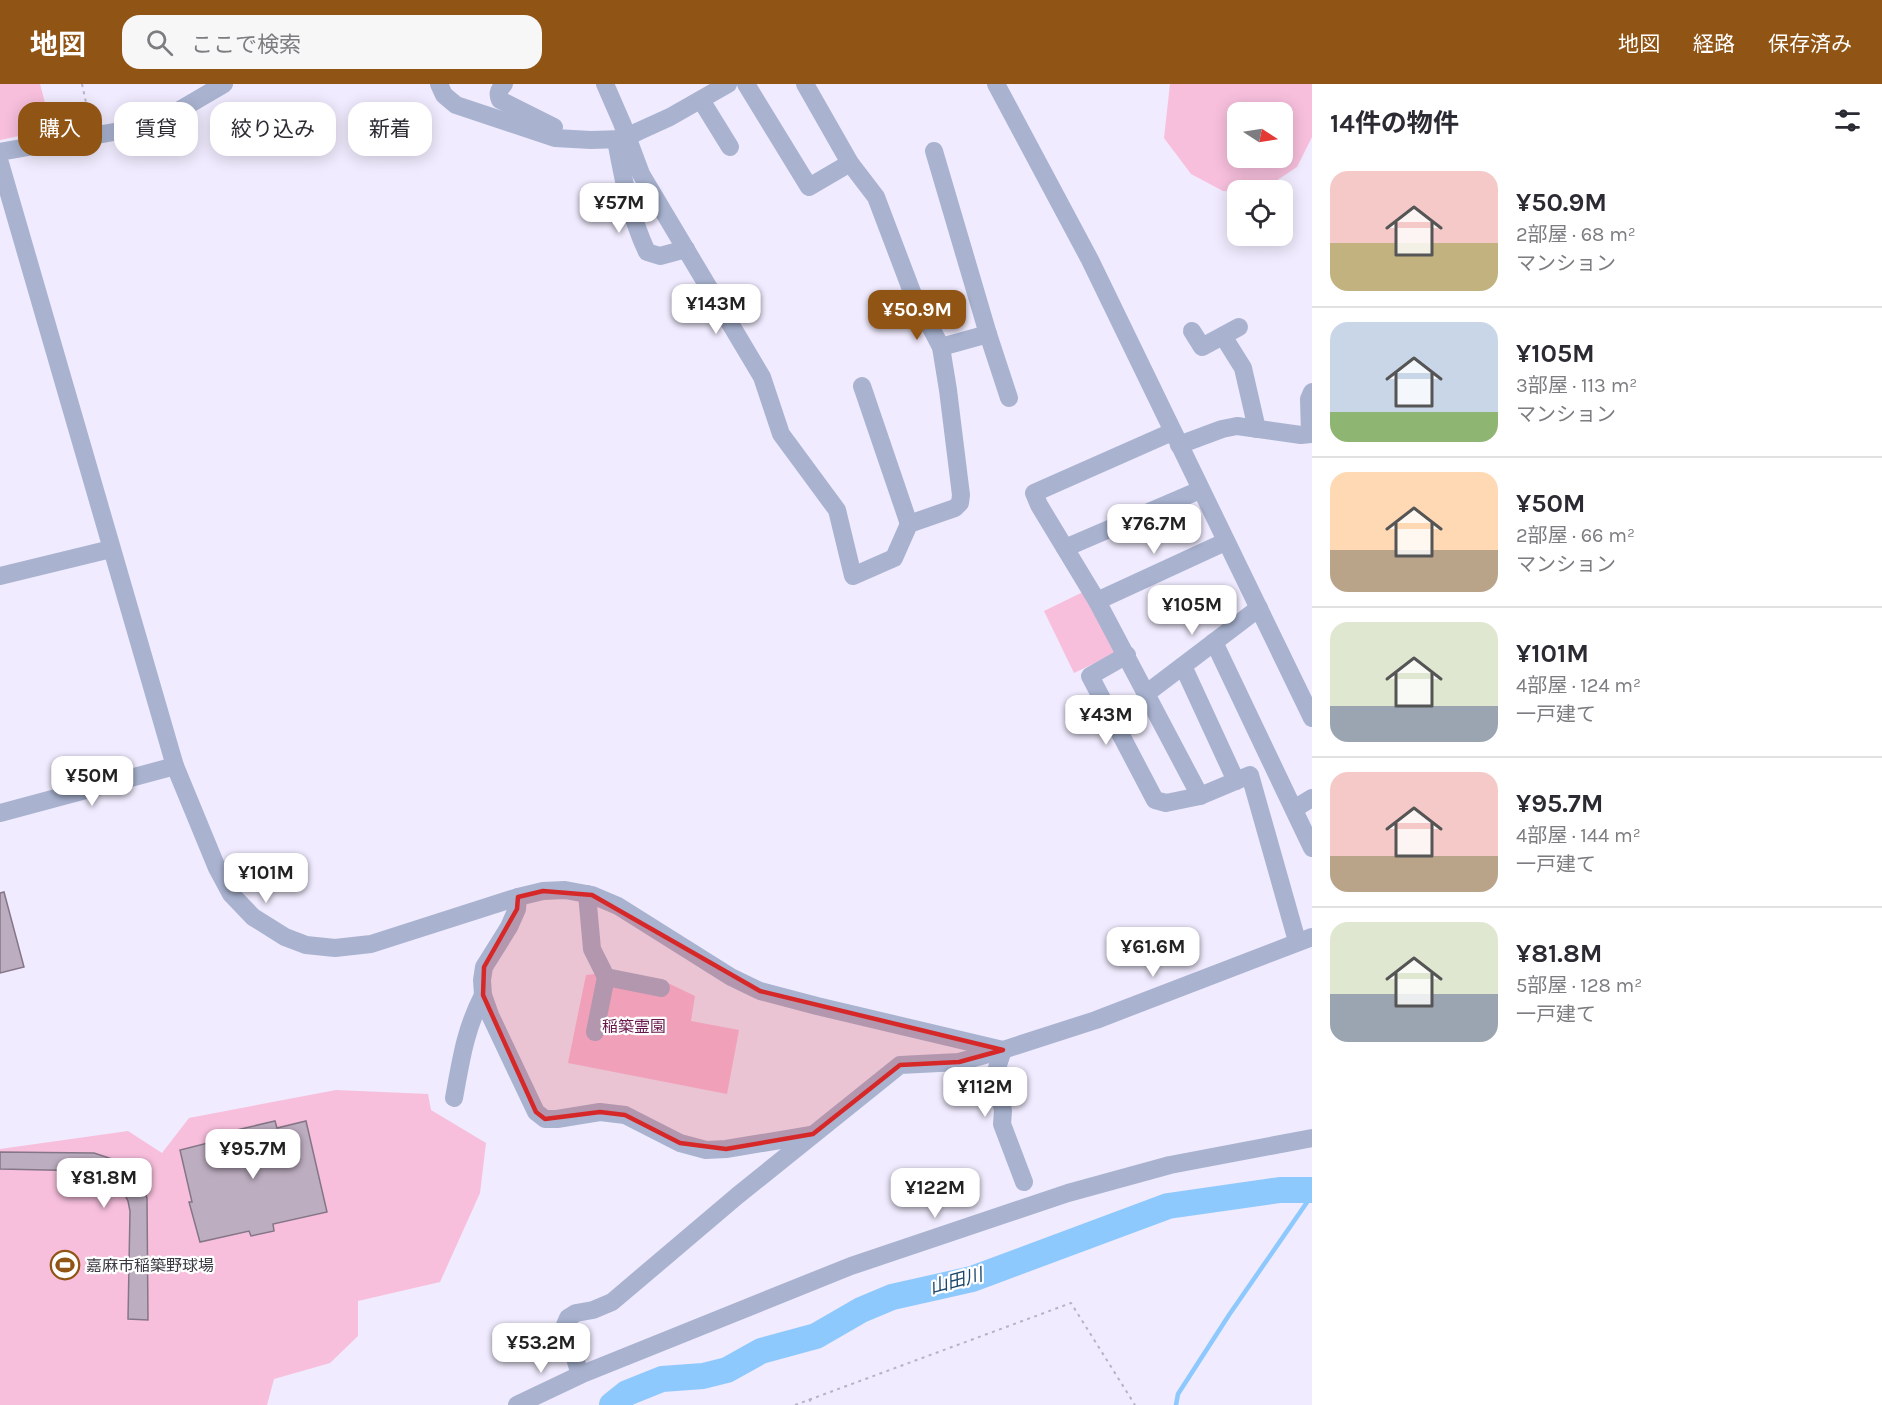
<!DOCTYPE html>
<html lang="ja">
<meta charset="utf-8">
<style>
:root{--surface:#fff;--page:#f7f7f7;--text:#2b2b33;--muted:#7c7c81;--line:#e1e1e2;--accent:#905415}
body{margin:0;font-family:Karla,"Noto Sans JP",sans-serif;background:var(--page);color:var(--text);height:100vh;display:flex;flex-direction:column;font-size:22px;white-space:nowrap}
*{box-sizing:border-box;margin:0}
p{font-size:20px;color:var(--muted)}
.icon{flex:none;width:33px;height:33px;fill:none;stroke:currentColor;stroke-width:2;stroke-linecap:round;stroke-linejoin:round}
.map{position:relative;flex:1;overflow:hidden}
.drawer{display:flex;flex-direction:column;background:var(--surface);width:570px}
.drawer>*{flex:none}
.top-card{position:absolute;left:18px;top:18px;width:570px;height:54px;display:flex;gap:12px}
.needle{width:39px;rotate:102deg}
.fabs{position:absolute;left:1227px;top:18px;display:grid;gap:12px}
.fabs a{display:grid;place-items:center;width:66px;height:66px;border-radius:12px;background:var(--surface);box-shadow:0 3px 15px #0003;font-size:30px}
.price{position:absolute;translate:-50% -51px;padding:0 14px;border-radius:12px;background:#fff;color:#222;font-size:20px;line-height:39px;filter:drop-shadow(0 2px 3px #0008)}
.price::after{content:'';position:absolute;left:50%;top:36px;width:18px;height:14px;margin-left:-9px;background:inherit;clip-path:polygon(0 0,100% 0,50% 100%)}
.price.selected{background:var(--accent);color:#fff}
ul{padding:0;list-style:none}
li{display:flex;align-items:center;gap:18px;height:150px;padding:0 18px}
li+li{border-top:2px solid var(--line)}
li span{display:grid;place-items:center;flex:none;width:168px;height:120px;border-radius:18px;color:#555}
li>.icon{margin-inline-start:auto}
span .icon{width:72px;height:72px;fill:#fffc;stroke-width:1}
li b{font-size:26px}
h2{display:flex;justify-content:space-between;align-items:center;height:72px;padding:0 18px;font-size:26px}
.pill{padding:0 21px;border-radius:18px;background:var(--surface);box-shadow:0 3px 15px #0003;font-size:21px;line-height:54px}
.pill.selected{background:var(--accent);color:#fff}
header{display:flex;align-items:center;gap:36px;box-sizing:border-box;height:84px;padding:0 30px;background:var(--accent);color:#fff}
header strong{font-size:28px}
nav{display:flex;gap:33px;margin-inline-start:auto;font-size:21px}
.search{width:420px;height:54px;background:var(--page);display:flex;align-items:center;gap:15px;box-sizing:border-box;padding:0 21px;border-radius:18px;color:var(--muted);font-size:22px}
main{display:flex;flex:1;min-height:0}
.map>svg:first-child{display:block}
.green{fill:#f7bfdc;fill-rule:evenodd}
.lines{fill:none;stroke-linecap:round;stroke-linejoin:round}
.stream{stroke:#8ec9fe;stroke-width:4.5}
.river{stroke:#8ec9fe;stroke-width:26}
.building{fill:#bdadc0;stroke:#857687;stroke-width:1.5}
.path{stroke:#b7b3c3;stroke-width:2;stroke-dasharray:3 4.5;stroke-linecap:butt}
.minor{stroke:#a9b3d0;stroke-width:18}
.minor-bridge{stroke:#a9b3d0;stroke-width:18}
.marked{fill:#d62828;fill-opacity:0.2;stroke:#d62828;stroke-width:4.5;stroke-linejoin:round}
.labels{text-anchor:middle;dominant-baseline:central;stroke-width:4.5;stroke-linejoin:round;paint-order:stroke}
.park-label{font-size:16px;fill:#67154a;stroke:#fff}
.poi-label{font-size:16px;fill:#3a3841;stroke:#fff;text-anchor:start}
.water-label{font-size:18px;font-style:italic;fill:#1a4568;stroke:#fff}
</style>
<header>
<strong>地図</strong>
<div class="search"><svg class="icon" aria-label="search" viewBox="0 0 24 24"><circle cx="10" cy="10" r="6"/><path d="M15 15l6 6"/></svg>ここで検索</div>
<nav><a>地図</a><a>経路</a><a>保存済み</a></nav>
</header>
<main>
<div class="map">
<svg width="1312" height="1321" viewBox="0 0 1312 1321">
<rect width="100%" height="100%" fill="#f0ebfe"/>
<g class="green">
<polygon points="0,0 40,0 52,45 0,56"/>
<path d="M1170,0H1312V53L1297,83L1262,106H1238L1237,108L1223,107L1191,90L1164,54ZM1238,28H1282V74H1238Z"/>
<polygon points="1083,508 1116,569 1074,589 1044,527"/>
<polygon points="611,888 670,900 695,912 691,937 739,946 727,1010 568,979 586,891"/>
<polygon points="336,1006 428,1010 431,1026 486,1059 480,1109 440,1198 358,1217 358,1252 330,1279 274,1295 267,1321 0,1321 0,1065 128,1047 162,1069 189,1034"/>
</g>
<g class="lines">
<polyline class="stream" points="1176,1321 1178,1310 1229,1231 1312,1111"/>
<polyline class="river" points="612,1321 627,1309 662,1295 703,1292 727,1286 761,1267 816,1252 861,1226 892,1213 972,1195 1168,1122 1280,1106 1312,1106"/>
</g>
<g class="building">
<polygon points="4,808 24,883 0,889 0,809"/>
<polygon points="275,1037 277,1044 306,1037 327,1128 273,1140 274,1147 251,1152 249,1147 200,1158 189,1118 192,1118 180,1066 220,1056 219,1050"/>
<polygon points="0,1068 94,1069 121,1078 133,1089 143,1102 147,1114 148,1236 128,1235 130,1127 128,1117 118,1098 108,1091 93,1087 0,1085"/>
</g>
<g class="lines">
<g class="path">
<polyline points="82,0 90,37"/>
<polyline points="809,1315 813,1321"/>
<polyline points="795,1321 1071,1219 1135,1321"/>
</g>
<g class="minor">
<polyline points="439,0 444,11 456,21 555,54 591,56 623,55"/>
<path d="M504,0C499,6 497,9 500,16L554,43"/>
<polyline points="605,0 622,39 641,90 762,293 781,350 837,426 853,492 894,474 909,440 955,424 960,419 961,411 948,306 941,263 912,208 876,113 850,79 805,0"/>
<polyline points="746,0 809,103 850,79"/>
<polyline points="996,0 1090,176 1312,634"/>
<polyline points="701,16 730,63"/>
<polyline points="637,48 670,33 728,0"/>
<path d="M616,56C623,94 630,132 647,168L660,172L686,165"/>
<polyline points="934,67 988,250 1009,314"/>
<polyline points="0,68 154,41 224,0"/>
<polyline points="0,79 175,682 217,784 231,810 253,833 285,853 306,861 335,864 371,860 518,813 543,807 565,806 592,811 618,822 731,893 760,907 817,922 1003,966"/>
<polyline points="1192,247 1202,263 1239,243"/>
<polyline points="1223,252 1243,284 1257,345"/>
<polyline points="941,263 988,250"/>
<polyline points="862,302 909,440"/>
<polyline points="1172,348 1034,409 1039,421 1097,517 1200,712 1250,691 1297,857"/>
<polyline points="1310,350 1309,315 1312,308"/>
<polyline points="1179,361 1222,345 1237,342 1301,351 1312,350"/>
<polyline points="1065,464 1200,406"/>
<polyline points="0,492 111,465"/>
<polyline points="1097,517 1225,458"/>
<polyline points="1214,558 1312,764"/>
<polyline points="1127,571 1090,592 1155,716 1166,719 1200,712"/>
<polyline points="1183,582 1236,697"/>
<polyline points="1147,609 1259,524"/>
<polyline points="1294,725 1312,714"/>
<polyline points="0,729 175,682"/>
<polyline points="587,810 592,865 606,893 661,904"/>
<polyline points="518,813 517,825 509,843 484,883 482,896 483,911 490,931 536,1028 545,1035 557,1035 600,1028 625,1031 680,1059 706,1066 726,1065 811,1051"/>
<polyline points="595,948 606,893"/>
<polyline points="1003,966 996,987 1003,1027 1002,1040 1024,1098"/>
<path d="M454,1014C461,976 465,946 483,911"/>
<polyline points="580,1291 565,1241 568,1234 576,1229 593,1226 612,1218 737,1112 900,981 959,978 1003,966 1096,936 1312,853"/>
<polyline points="517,1321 580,1291 851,1182 1068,1109 1170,1081 1312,1054"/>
</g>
<polyline class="minor-bridge" points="623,55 637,48"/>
</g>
<path class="marked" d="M543,807L592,811L760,907L1003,966L959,978L900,981L813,1050L726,1065L680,1059L625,1031L600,1028L545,1035L536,1028L483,911L484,883L517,825L518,813Z"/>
<defs>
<g id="stadium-ring" transform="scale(1.5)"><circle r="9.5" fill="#fff" stroke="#905415" stroke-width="1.5"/><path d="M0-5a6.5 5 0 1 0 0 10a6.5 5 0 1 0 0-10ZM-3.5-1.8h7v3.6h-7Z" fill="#905415"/></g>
</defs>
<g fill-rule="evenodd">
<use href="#stadium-ring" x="65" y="1181"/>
</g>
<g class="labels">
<g class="park-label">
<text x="634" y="942">稲築霊園</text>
</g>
<g class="poi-label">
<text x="86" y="1181">嘉麻市稲築野球場</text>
</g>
<g class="water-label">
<text transform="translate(956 1197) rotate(-15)">山田川</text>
</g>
</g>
</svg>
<div class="fabs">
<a><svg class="needle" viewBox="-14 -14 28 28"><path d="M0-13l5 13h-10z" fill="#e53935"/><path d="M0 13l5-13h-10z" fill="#7c7c81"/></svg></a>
<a><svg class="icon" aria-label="locate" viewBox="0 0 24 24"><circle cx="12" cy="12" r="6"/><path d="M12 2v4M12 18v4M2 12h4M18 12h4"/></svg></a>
</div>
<b class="price" style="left:619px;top:150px">¥57M</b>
<b class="price" style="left:716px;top:251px">¥143M</b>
<b class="price selected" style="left:917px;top:257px">¥50.9M</b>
<b class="price" style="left:1154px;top:471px">¥76.7M</b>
<b class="price" style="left:1192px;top:552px">¥105M</b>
<b class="price" style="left:1106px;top:662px">¥43M</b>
<b class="price" style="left:92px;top:723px">¥50M</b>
<b class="price" style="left:266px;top:820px">¥101M</b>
<b class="price" style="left:1153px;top:894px">¥61.6M</b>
<b class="price" style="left:985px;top:1034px">¥112M</b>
<b class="price" style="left:253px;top:1096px">¥95.7M</b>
<b class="price" style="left:104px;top:1125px">¥81.8M</b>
<b class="price" style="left:935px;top:1135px">¥122M</b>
<b class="price" style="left:541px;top:1290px">¥53.2M</b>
<div class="top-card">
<a class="pill selected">購入</a>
<a class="pill">賃貸</a>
<a class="pill">絞り込み</a>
<a class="pill">新着</a>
</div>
</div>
<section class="drawer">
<h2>14件の物件<svg class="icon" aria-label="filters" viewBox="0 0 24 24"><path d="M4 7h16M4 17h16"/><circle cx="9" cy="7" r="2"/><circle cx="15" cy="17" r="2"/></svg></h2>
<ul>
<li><span style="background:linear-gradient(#f6c9c9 60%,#c2b280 0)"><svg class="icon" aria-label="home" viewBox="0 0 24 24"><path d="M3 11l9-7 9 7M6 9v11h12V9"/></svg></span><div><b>¥50.9M</b><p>2部屋 · 68 m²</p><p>マンション</p></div></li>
<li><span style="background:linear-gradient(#c9d6e8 75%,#8fb573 0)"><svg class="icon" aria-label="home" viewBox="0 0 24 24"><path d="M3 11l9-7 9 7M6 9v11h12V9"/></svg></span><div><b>¥105M</b><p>3部屋 · 113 m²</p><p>マンション</p></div></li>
<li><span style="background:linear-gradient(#ffd9b3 65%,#b9a48a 0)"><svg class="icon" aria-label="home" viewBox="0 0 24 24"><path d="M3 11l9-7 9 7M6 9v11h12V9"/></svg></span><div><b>¥50M</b><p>2部屋 · 66 m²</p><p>マンション</p></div></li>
<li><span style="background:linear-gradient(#dfe7d0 70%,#9aa5b1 0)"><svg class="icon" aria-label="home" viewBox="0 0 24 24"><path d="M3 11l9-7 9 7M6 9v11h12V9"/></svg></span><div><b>¥101M</b><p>4部屋 · 124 m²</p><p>一戸建て</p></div></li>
<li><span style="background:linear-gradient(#f6c9c9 70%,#b9a48a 0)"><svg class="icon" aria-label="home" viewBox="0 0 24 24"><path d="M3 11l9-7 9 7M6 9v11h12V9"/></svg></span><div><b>¥95.7M</b><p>4部屋 · 144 m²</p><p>一戸建て</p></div></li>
<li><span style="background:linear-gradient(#dfe7d0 60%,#9aa5b1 0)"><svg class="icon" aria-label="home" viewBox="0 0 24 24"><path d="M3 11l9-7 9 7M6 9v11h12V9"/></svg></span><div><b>¥81.8M</b><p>5部屋 · 128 m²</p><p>一戸建て</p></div></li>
</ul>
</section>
</main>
